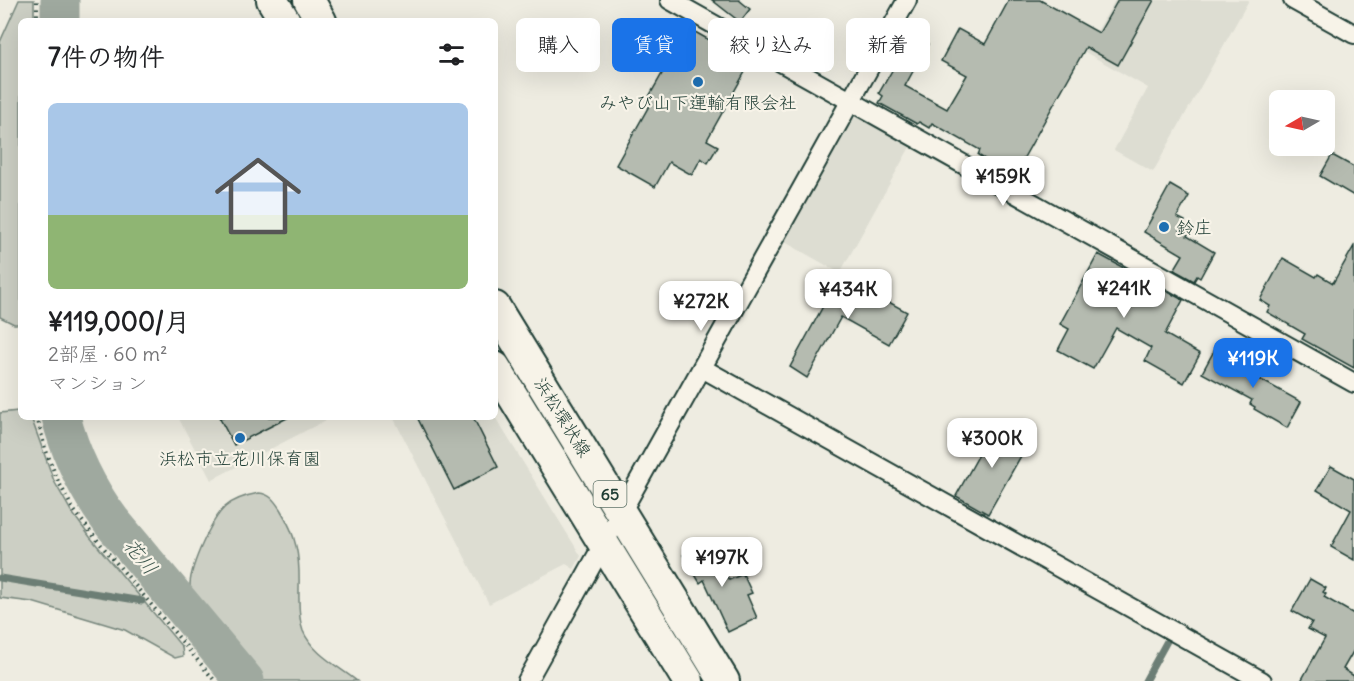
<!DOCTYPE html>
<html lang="ja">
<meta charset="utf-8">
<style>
:root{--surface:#fff;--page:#f2f2f2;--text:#202124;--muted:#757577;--line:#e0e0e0;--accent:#1a73e8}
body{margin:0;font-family:Delius,"Klee One",sans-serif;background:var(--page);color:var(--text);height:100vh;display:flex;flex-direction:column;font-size:22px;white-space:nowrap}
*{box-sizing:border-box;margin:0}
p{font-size:20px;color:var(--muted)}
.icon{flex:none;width:33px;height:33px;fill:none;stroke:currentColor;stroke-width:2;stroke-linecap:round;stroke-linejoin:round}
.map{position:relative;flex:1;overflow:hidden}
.details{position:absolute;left:18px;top:18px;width:480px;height:402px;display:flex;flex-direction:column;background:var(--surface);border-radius:9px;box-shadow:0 6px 24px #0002}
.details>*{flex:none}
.hud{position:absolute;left:516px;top:18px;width:570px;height:54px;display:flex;gap:12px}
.needle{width:39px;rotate:261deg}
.controls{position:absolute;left:1269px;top:90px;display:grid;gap:12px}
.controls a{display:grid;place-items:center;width:66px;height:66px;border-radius:9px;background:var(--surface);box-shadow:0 6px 24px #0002;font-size:30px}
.price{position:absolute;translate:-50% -51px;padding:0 14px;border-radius:12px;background:#fff;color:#222;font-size:20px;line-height:39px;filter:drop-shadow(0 2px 3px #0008)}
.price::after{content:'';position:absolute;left:50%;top:36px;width:18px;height:14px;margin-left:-9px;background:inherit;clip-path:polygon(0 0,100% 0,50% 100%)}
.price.current{background:var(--accent);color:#fff}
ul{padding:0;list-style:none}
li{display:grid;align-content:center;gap:12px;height:318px;padding:0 30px}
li+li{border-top:2px solid var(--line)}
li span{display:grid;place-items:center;height:186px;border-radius:9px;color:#555}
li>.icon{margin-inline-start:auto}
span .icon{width:108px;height:108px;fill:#fffc;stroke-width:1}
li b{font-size:26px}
h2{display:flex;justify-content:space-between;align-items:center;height:72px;padding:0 30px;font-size:26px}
.pill{padding:0 21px;border-radius:9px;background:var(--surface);box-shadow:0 6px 24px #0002;font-size:21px;line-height:54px}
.pill.current{background:var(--accent);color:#fff}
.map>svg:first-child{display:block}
.built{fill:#ddddd2}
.green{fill:#cccfc4;stroke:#76867c;stroke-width:1.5}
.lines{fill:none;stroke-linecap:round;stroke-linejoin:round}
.stream{stroke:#6c7e74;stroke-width:7}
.river{stroke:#9fa99f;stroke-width:39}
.building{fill:#b5bbb0;stroke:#1f3d34;stroke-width:1.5}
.minor-casing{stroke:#1f3d34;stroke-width:22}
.primary-casing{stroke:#1f3d34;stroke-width:34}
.path{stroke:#1f3d34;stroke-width:4;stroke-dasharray:1.5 4.5;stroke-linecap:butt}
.minor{stroke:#f7f3e8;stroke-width:18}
.primary{stroke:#f7f3e8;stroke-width:30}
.poi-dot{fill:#1f6fb2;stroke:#f7f3e8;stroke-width:2}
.labels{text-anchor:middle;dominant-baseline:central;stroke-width:4.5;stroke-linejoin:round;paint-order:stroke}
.shield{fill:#f7f3e8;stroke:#60746a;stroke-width:1.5}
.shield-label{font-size:16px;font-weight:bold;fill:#1f3d34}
.poi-label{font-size:18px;fill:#1f3d34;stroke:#f7f3e8}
.street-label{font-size:18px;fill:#1f3d34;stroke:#f7f3e8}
.water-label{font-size:20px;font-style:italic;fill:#3f584f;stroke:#f7f3e8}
</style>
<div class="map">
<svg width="1354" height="681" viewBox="0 0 1354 681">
<rect width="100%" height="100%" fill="#eeece1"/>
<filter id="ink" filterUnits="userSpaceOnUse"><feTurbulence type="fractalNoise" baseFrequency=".0167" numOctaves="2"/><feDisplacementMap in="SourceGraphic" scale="12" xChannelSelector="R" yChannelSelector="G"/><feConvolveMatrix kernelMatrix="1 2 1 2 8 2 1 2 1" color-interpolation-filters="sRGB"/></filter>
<g filter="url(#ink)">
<g class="built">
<polygon points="1115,0 1249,0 1153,172 1114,150 1148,88 1085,52"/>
<polygon points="861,116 911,145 840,273 783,241 852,119"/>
<polygon points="178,417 332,417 211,480"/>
<polygon points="393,417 495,417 581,556 574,569 566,564 489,604"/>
</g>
<g class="green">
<polygon points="19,0 34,0 34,21 21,21 21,324 14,324 0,317 0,42"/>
<polygon points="18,411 21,413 21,417 27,417 32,420 54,481 71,511 90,537 182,647 183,656 175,658 125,630 32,602 0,598 0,413"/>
<path d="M259,493C270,494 274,500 280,509C297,536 300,557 299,589C299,602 298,618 303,631C313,654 338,666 357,681H260L197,606C193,598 190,592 190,584C191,565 211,520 225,507C234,499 248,495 259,493Z"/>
</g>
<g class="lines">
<g class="stream">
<polyline points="0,578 142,601"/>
<polyline points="169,605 183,608"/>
<polyline points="1145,681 1167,641"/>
</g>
<g class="river">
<polyline points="60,21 60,0"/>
<path d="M61,417C71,456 87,489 111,521L245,681"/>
</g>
</g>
<g class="building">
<polygon points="712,0 739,0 750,9 740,22"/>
<polygon points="1009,0 1040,0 1099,33 1118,0 1154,0 1118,65 1086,47 1013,177 978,155 980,150 932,123 929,128 919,122 917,124 879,103 883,96 879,93 894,67 887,63 905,31 928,44 905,86 947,109 967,75 941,61 958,29 985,44"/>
<polygon points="688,28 750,63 707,140 718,146 708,163 701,158 692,175 669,162 655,187 616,165 650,104 646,102"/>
<polygon points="1332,155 1354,167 1354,196 1320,176"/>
<polygon points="1170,185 1189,196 1177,217 1185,221 1180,230 1188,234 1187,236 1214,252 1200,278 1197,276 1194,281 1174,270 1183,255 1144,232"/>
<polygon points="1354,246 1354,368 1302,339 1305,334 1267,312 1270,306 1260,300 1283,258 1316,277 1318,274 1333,283"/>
<polygon points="1098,254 1183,300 1165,334 1200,354 1184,383 1145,361 1151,348 1116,328 1093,369 1058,350 1069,329 1060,324"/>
<polygon points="840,275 907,312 889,344 841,317 807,378 790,367"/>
<polygon points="1215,349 1234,360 1232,363 1247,372 1301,402 1287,428 1254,409 1255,407 1250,404 1252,400 1202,373"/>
<polygon points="219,417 289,417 234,445"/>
<polygon points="417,417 473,417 498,467 454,490"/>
<polygon points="997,422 1015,433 1012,439 1026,447 988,514 956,496"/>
<polygon points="1331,466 1354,479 1354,560 1331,547 1351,510 1317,490"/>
<polygon points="706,541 729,580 743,574 752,593 747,595 757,618 728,632 704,580 700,583 683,555"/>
<polygon points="1310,579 1326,588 1323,592 1326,594 1324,597 1354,614 1354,650 1343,669 1354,676 1354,681 1301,681 1325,638 1308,629 1312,622 1292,611"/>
</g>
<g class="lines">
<g class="minor-casing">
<g id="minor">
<polyline points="670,0 1354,383"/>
<polyline points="1293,0 1354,34"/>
<polyline points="702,368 1262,681"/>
<polyline points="527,681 907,0"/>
</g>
</g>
<g class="primary-casing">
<g id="primary">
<polyline points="272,0 285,21"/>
<polyline points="309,0 321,21"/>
<polyline points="495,307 724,681"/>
<polyline points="495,367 688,681"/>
</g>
</g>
<g class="path">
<polyline points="37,21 37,0"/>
<polyline points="37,417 45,448 57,479 73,509 93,535 215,681"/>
</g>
<use href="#minor" class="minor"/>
<use href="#primary" class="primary"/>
</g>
</g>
<g class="poi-dot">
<circle cx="698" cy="82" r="6"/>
<circle cx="1164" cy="227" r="6"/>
<circle cx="240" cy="438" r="6"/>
</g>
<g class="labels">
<rect class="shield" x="593.5" y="481" width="33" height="26" rx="4.5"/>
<g class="shield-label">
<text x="610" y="494">65</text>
</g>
<g class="poi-label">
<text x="698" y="102">みやび山下運輸有限会社</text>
<text x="1176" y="227" text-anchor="start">鈴庄</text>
<text x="240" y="458">浜松市立花川保育園</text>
</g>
<g class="street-label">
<text transform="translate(563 417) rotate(58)">浜松環状線</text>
</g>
<g class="water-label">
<text transform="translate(141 556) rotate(51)">花川</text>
</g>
</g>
</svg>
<div class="controls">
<a><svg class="needle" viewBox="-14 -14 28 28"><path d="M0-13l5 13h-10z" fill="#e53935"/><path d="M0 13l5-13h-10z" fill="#757577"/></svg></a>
</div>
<b class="price" style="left:1003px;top:207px">¥159K</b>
<b class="price" style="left:1124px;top:319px">¥241K</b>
<b class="price" style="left:848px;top:320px">¥434K</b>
<b class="price" style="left:701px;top:332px">¥272K</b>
<b class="price current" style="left:1253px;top:389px">¥119K</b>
<b class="price" style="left:992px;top:469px">¥300K</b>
<b class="price" style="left:722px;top:588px">¥197K</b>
<div class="hud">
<a class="pill">購入</a>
<a class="pill current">賃貸</a>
<a class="pill">絞り込み</a>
<a class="pill">新着</a>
</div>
<section class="details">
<h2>7件の物件<svg class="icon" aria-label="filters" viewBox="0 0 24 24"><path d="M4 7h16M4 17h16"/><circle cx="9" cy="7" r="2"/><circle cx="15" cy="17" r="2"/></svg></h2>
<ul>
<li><span style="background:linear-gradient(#a9c7e8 60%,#8fb573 0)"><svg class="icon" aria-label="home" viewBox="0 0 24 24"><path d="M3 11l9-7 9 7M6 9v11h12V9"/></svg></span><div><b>¥119,000/月</b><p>2部屋 · 60 m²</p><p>マンション</p></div></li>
</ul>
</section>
</div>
